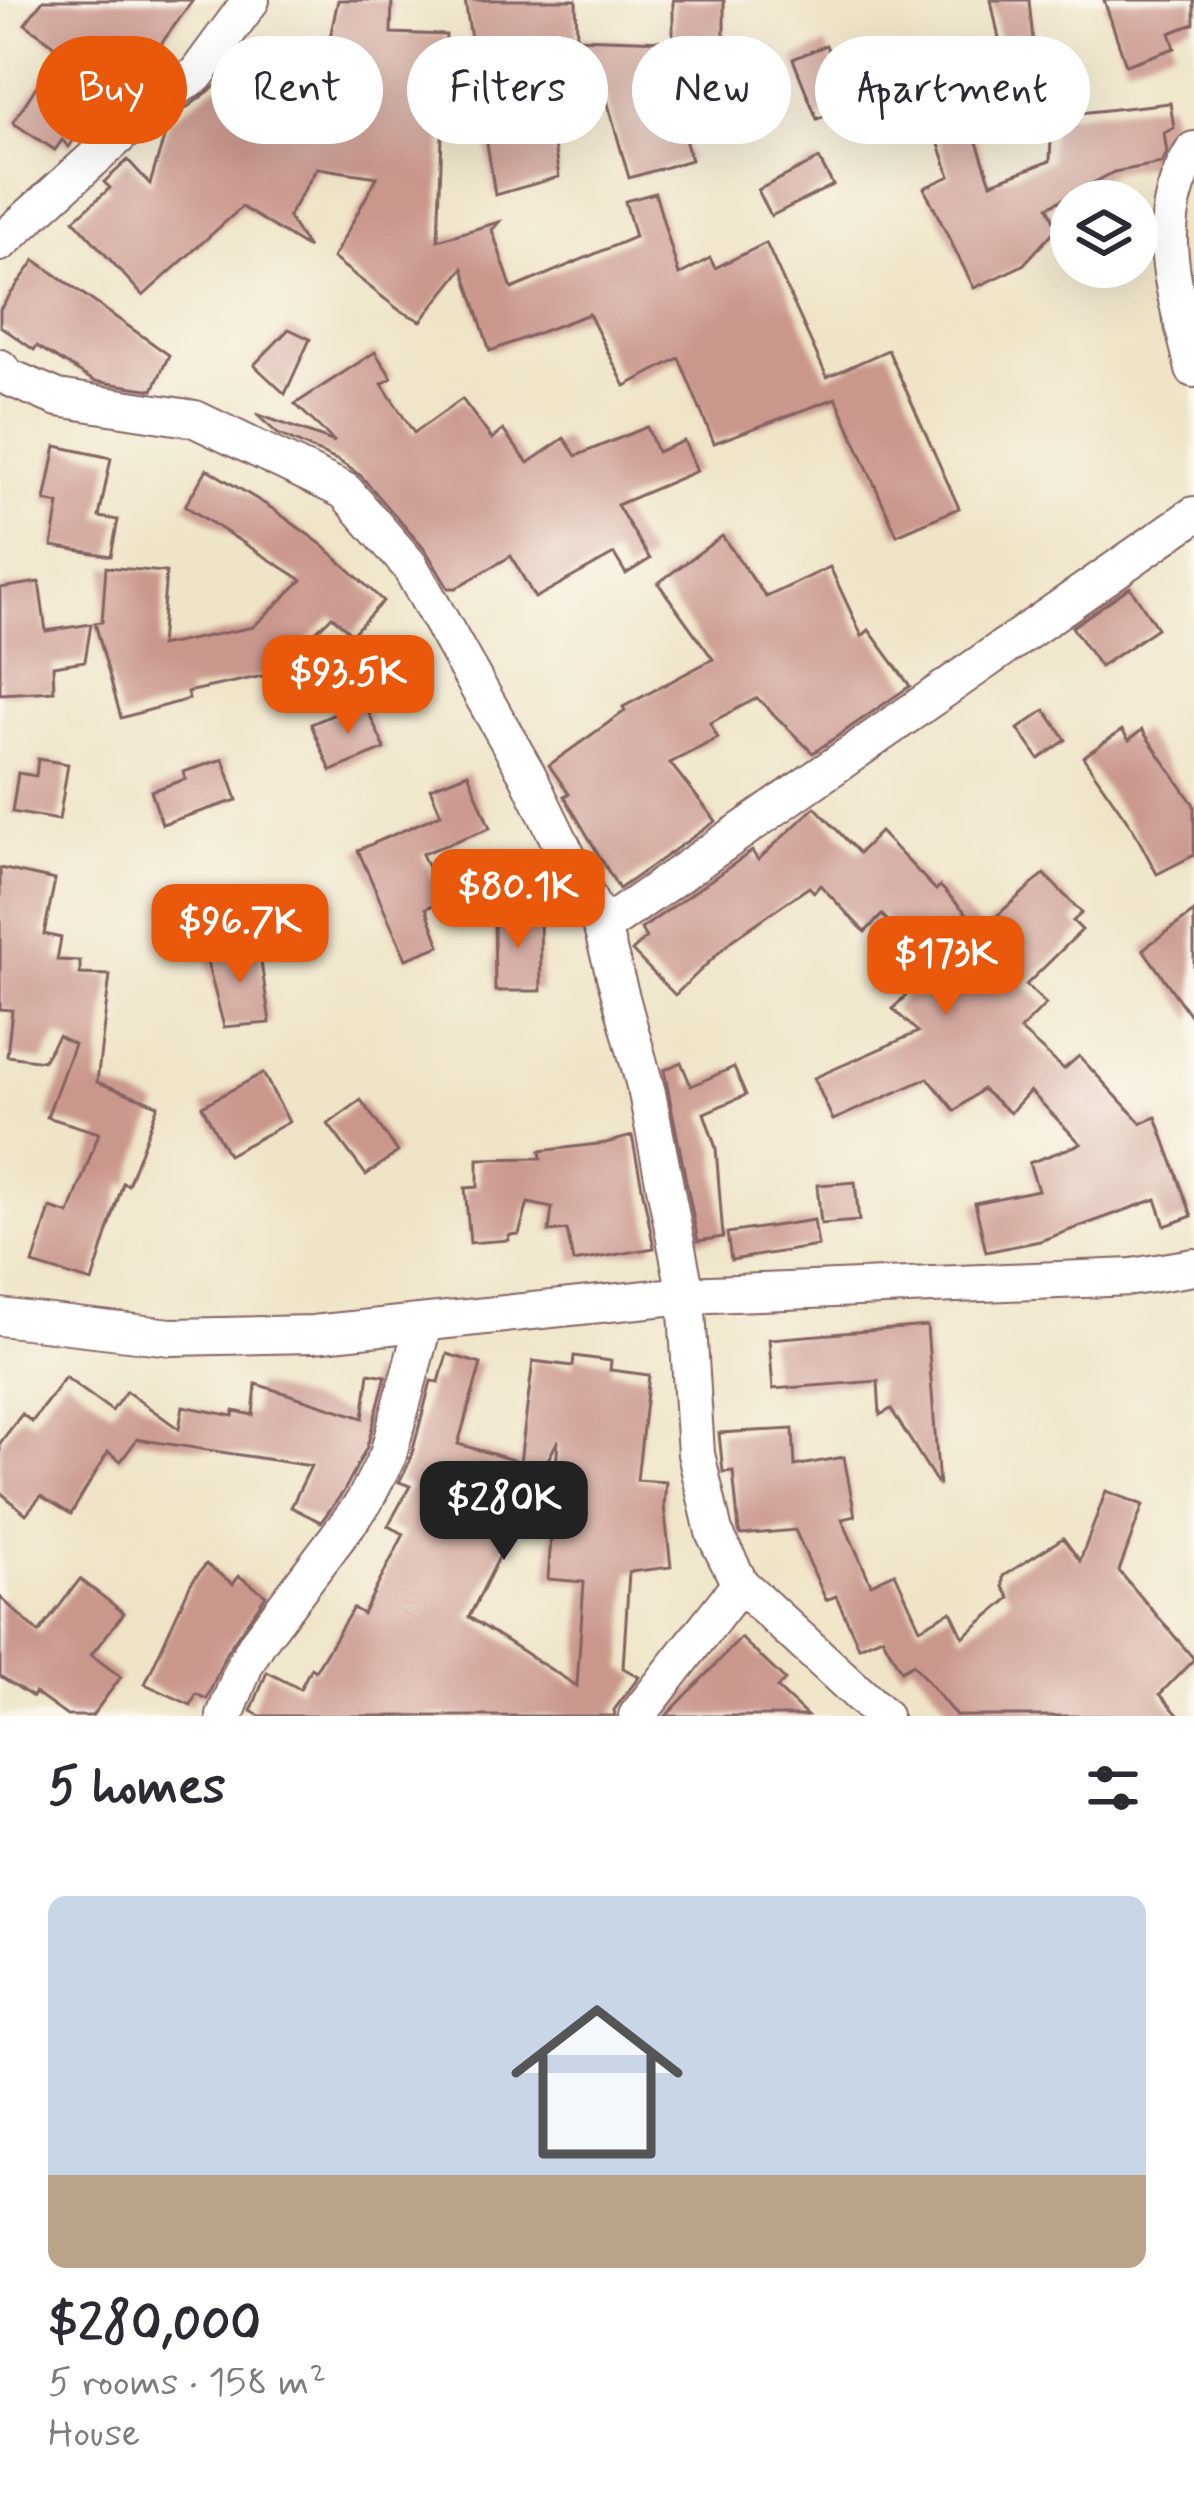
<!DOCTYPE html>
<meta charset="utf-8">
<style>
:root{--surface:#fff;--page:#f2f2f3;--text:#2b2b33;--muted:#7c7c81;--line:#e1e1e2;--accent:#ea580c}
body{margin:0;font-family:Mynerve,sans-serif;background:var(--page);color:var(--text);height:100vh;display:flex;flex-direction:column;font-size:45px;white-space:nowrap}
*{box-sizing:border-box;margin:0}
p{font-size:39px;color:var(--muted)}
.icon{flex:none;width:66px;height:66px;fill:none;stroke:currentColor;stroke-width:2;stroke-linecap:round;stroke-linejoin:round}
.map{position:relative;height:1716px;overflow:hidden}
.details{display:flex;flex-direction:column;background:var(--surface);flex:1}
.details>*{flex:none}
.banner{position:absolute;left:36px;top:36px;width:1122px;height:108px;display:flex;gap:24px}
.fabs{position:absolute;left:1050px;top:180px;display:grid;gap:24px}
.fabs a{display:grid;place-items:center;width:108px;height:108px;border-radius:50%;background:var(--surface);box-shadow:0 12px 48px #0002;font-size:60px}
.price{position:absolute;translate:-50% -102px;padding:0 27px;border-radius:24px;background:var(--accent);color:#fff;font-size:39px;line-height:78px;filter:drop-shadow(0 3px 6px #0008)}
.price::after{content:'';position:absolute;left:50%;top:72px;width:36px;height:27px;margin-left:-18px;background:inherit;clip-path:polygon(0 0,100% 0,50% 100%)}
.price.selected{background:#222;color:#fff}
ul{padding:0;list-style:none}
li{display:grid;align-content:center;gap:24px;height:636px;padding:0 48px}
li+li{border-top:3px solid var(--line)}
li span{display:grid;place-items:center;height:372px;border-radius:18px;color:#555}
li>.icon{margin-inline-start:auto}
span .icon{width:216px;height:216px;fill:#fffc;stroke-width:1}
li b{font-size:51px}
h2{display:flex;justify-content:space-between;align-items:center;height:144px;padding:0 48px;font-size:51px}
.pill{padding:0 42px;border-radius:54px;background:var(--surface);box-shadow:0 12px 48px #0002;font-size:42px;line-height:108px}
.pill.selected{background:var(--accent);color:#fff}
.map>svg:first-child{display:block}
.building{fill:#ca978d;fill-rule:evenodd}
.lines{fill:none;stroke-linecap:round;stroke-linejoin:round}
.minor-casing{stroke:#846462;stroke-width:40}
.minor{stroke:#fff;stroke-width:36}
</style>
<div class="map">
<svg width="1194" height="1716" viewBox="0 0 1194 1716">
<rect width="100%" height="100%" fill="#fbf7ec"/>
<filter id="ink" filterUnits="userSpaceOnUse"><feTurbulence type="fractalNoise" baseFrequency=".00833" numOctaves="2"/><feDisplacementMap in="SourceGraphic" scale="24" xChannelSelector="R" yChannelSelector="G"/><feConvolveMatrix kernelMatrix="1 2 1 2 8 2 1 2 1" color-interpolation-filters="sRGB"/></filter>
<filter id="wash" filterUnits="userSpaceOnUse"><feTurbulence type="fractalNoise" baseFrequency=".004" numOctaves="4" result="noise"/><feDisplacementMap in="SourceGraphic" scale="48" xChannelSelector="R" yChannelSelector="G"/><feGaussianBlur stdDeviation="2.7" result="paint"/><feColorMatrix in="noise" values="0 0 0 0 0 0 0 0 0 0 0 0 0 0 0 0 0 1.4 0 .05"/><feComposite in="paint" operator="in"/></filter>
<g filter="url(#wash)">
<rect width="100%" height="100%" fill="#efe4c7"/>
<g id="blocks">
<g class="building">
<polygon points="43,0 193,0 124,95 110,85 69,147 62,140 55,150 13,123 60,49 25,24"/>
<polygon points="338,0 392,0 391,33 446,35 438,240 499,222 492,230 512,289 635,237 625,201 655,193 679,275 710,258 715,268 766,243 827,377 888,350 959,508 897,535 836,398 714,443 679,358 625,386 589,314 490,351 463,268 421,321 399,310 333,258 377,177 317,168 288,217 308,248 242,207 143,296 74,220 110,188 104,182 128,160 150,184 169,121 217,85 292,106 294,95 317,99"/>
<polygon points="465,0 576,0 577,38 694,42 693,84 669,83 691,160 629,178 604,90 545,90 559,177 495,195"/>
<polygon points="673,0 724,0 724,38 673,37"/>
<polygon points="991,0 1029,0 1034,51 1044,50 1047,84 995,89 992,54 1002,53"/>
<polygon points="1104,0 1194,0 1194,24 1170,33 1175,48 1126,65"/>
<polygon points="826,45 851,106 817,119 793,59"/>
<polygon points="959,90 991,183 1050,161 1052,116 1170,103 1174,128 1164,133 1167,153 1162,163 1114,172 1048,207 1057,228 1023,265 974,288 924,188 950,176 924,101"/>
<polygon points="819,159 833,185 771,216 758,190"/>
<polygon points="35,260 169,355 153,390 94,381 37,346 34,350 0,326 0,309"/>
<polygon points="289,329 310,339 285,394 254,365"/>
<polygon points="375,352 392,378 382,384 414,433 462,399 492,439 503,430 528,463 564,438 576,456 647,427 657,452 684,441 697,471 617,505 650,559 626,574 614,554 535,598 511,556 456,588 448,588 426,551 361,476 339,461 278,434 256,414 335,442 295,404"/>
<polygon points="56,446 111,458 99,517 118,520 111,556 52,546 59,504 45,501"/>
<polygon points="207,469 273,509 321,544 383,601 352,634 332,616 272,674 187,692 189,699 121,718 95,623 102,622 106,567 166,572 160,646 253,627 302,580 185,506"/>
<polygon points="722,536 766,597 830,567 862,636 869,630 910,686 813,753 757,698 710,723 718,738 670,763 716,821 619,889 564,796 569,794 549,765 625,711 623,707 713,659 658,583"/>
<polygon points="39,582 46,631 91,624 85,661 53,666 54,691 0,694 0,588"/>
<polygon points="1130,587 1157,628 1100,667 1072,627"/>
<polygon points="364,702 385,749 331,771 311,724"/>
<polygon points="1045,710 1066,740 1039,759 1018,729"/>
<polygon points="1122,730 1129,740 1142,730 1194,805 1194,855 1157,874 1133,829 1083,757"/>
<polygon points="38,759 68,764 59,820 12,812 18,773 36,776"/>
<polygon points="223,759 237,800 162,824 151,791 186,779 183,772"/>
<polygon points="468,773 490,828 422,854 443,901 426,908 440,946 406,959 358,850 441,814 430,788"/>
<polygon points="815,807 859,853 880,832 936,890 940,886 982,929 1044,874 1082,913 1073,921 1082,930 1026,985 1046,1004 1020,1030 1064,1069 1079,1056 1141,1123 1156,1117 1192,1216 1165,1226 1156,1199 1040,1241 986,1252 975,1203 1038,1190 1029,1163 1081,1144 1030,1091 1010,1113 982,1089 955,1111 928,1078 833,1120 814,1078 918,1032 893,1009 932,967 882,915 865,932 820,885 814,892 809,887 732,940 675,995 632,951 646,938 641,929 752,851 758,860"/>
<polygon points="0,868 55,880 44,934 61,938 57,960 80,961 80,974 110,975 97,1082 158,1105 128,1185 123,1183 92,1282 33,1264 50,1208 69,1214 99,1133 47,1117 74,1044 58,1036 43,1061 7,1056 12,1010 0,1009"/>
<polygon points="540,911 541,991 495,991 494,912"/>
<polygon points="1194,912 1194,1021 1143,949"/>
<polygon points="258,942 270,1023 224,1027 206,958"/>
<polygon points="681,1062 691,1086 734,1067 746,1095 704,1113 716,1148 723,1237 698,1241 664,1070"/>
<polygon points="263,1073 289,1122 228,1155 202,1106"/>
<polygon points="361,1100 398,1152 366,1175 328,1124"/>
<polygon points="632,1136 654,1248 573,1262 567,1230 549,1232 552,1208 528,1203 519,1234 508,1235 509,1240 470,1243 465,1188 478,1187 478,1159 541,1158 540,1151 606,1143"/>
<polygon points="855,1182 859,1221 821,1224 817,1185"/>
<polygon points="814,1220 818,1246 731,1260 727,1233"/>
<polygon points="927,1326 939,1486 891,1409 880,1415 878,1381 773,1389 769,1339"/>
<path d="M447,1354L481,1364L458,1444L520,1462L533,1361L573,1366L574,1356L611,1361L610,1370L649,1375L637,1480L666,1482L664,1505L671,1567L629,1572L623,1668L639,1677L614,1710L615,1716H260L251,1711L267,1672L300,1689L311,1668L315,1671L353,1608L363,1614L404,1534L388,1526L410,1486L399,1482L410,1461L431,1381L439,1382ZM558,1440L548,1579L584,1582L577,1686L469,1617Z"/>
<polygon points="369,1373 386,1376 367,1447 344,1491 321,1522 291,1507 311,1466 137,1439 121,1461 108,1452 71,1514 41,1496 26,1514 0,1492 0,1443 22,1414 32,1422 65,1377 112,1411 126,1391 179,1429 183,1406 233,1416 234,1411 253,1415 256,1384 363,1418"/>
<polygon points="793,1429 795,1466 844,1457 855,1516 842,1519 871,1584 895,1573 920,1628 951,1611 963,1637 1010,1598 1003,1587 1003,1576 1063,1538 1080,1561 1106,1491 1143,1505 1119,1571 1194,1659 1160,1694 1179,1716 956,1716 913,1664 901,1671 882,1637 859,1647 836,1596 826,1600 795,1530 741,1535 739,1531 733,1471 723,1472 719,1433"/>
<polygon points="206,1564 233,1584 239,1576 266,1595 226,1653 207,1699 196,1694 191,1705 145,1684 191,1583"/>
<polygon points="80,1579 124,1613 91,1655 121,1677 92,1716 67,1716 35,1693 33,1697 0,1676 0,1597 39,1633"/>
<polygon points="741,1638 785,1680 777,1688 807,1716 666,1716"/>
</g>
</g>
</g>
<g filter="url(#ink)">
<use href="#blocks" fill-opacity="0" stroke="#846462" stroke-width="3"/>
<g class="lines">
<g class="minor-casing">
<g id="minor">
<path d="M1194,150C1148,223 1176,291 1194,369"/>
<polyline points="0,243 162,97 196,75 251,0"/>
<polyline points="0,368 8,377 58,398 195,419 345,491 409,565 527,774 602,928 647,1093 686,1295 696,1454 714,1532 740,1584 883,1716"/>
<polyline points="602,928 1194,515"/>
<polyline points="0,1317 171,1337 313,1334 686,1295 1132,1277 1194,1267"/>
<polyline points="225,1716 245,1664 258,1642 364,1502 388,1455 423,1325"/>
<polyline points="637,1716 740,1584"/>
</g>
</g>
<use href="#minor" class="minor"/>
</g>
</g>
</svg>
<div class="fabs">
<a><svg class="icon" aria-label="layers" viewBox="0 0 24 24"><path d="M12 4l9 5-9 5-9-5zM3 14l9 5 9-5"/></svg></a>
</div>
<b class="price" style="left:348px;top:737px">$93.5K</b>
<b class="price" style="left:518px;top:951px">$80.1K</b>
<b class="price" style="left:240px;top:986px">$96.7K</b>
<b class="price" style="left:946px;top:1018px">$173K</b>
<b class="price selected" style="left:504px;top:1563px">$280K</b>
<div class="banner">
<a class="pill selected">Buy</a>
<a class="pill">Rent</a>
<a class="pill">Filters</a>
<a class="pill">New</a>
<a class="pill">Apartment</a>
</div>
</div>
<section class="details">
<h2>5 homes<svg class="icon" aria-label="filters" viewBox="0 0 24 24"><path d="M4 7h16M4 17h16"/><circle cx="9" cy="7" r="2"/><circle cx="15" cy="17" r="2"/></svg></h2>
<ul>
<li><span style="background:linear-gradient(#c9d6e8 75%,#b9a48a 0)"><svg class="icon" aria-label="home" viewBox="0 0 24 24"><path d="M3 11l9-7 9 7M6 9v11h12V9"/></svg></span><div><b>$280,000</b><p>5 rooms · 158 m²</p><p>House</p></div></li>
</ul>
</section>
